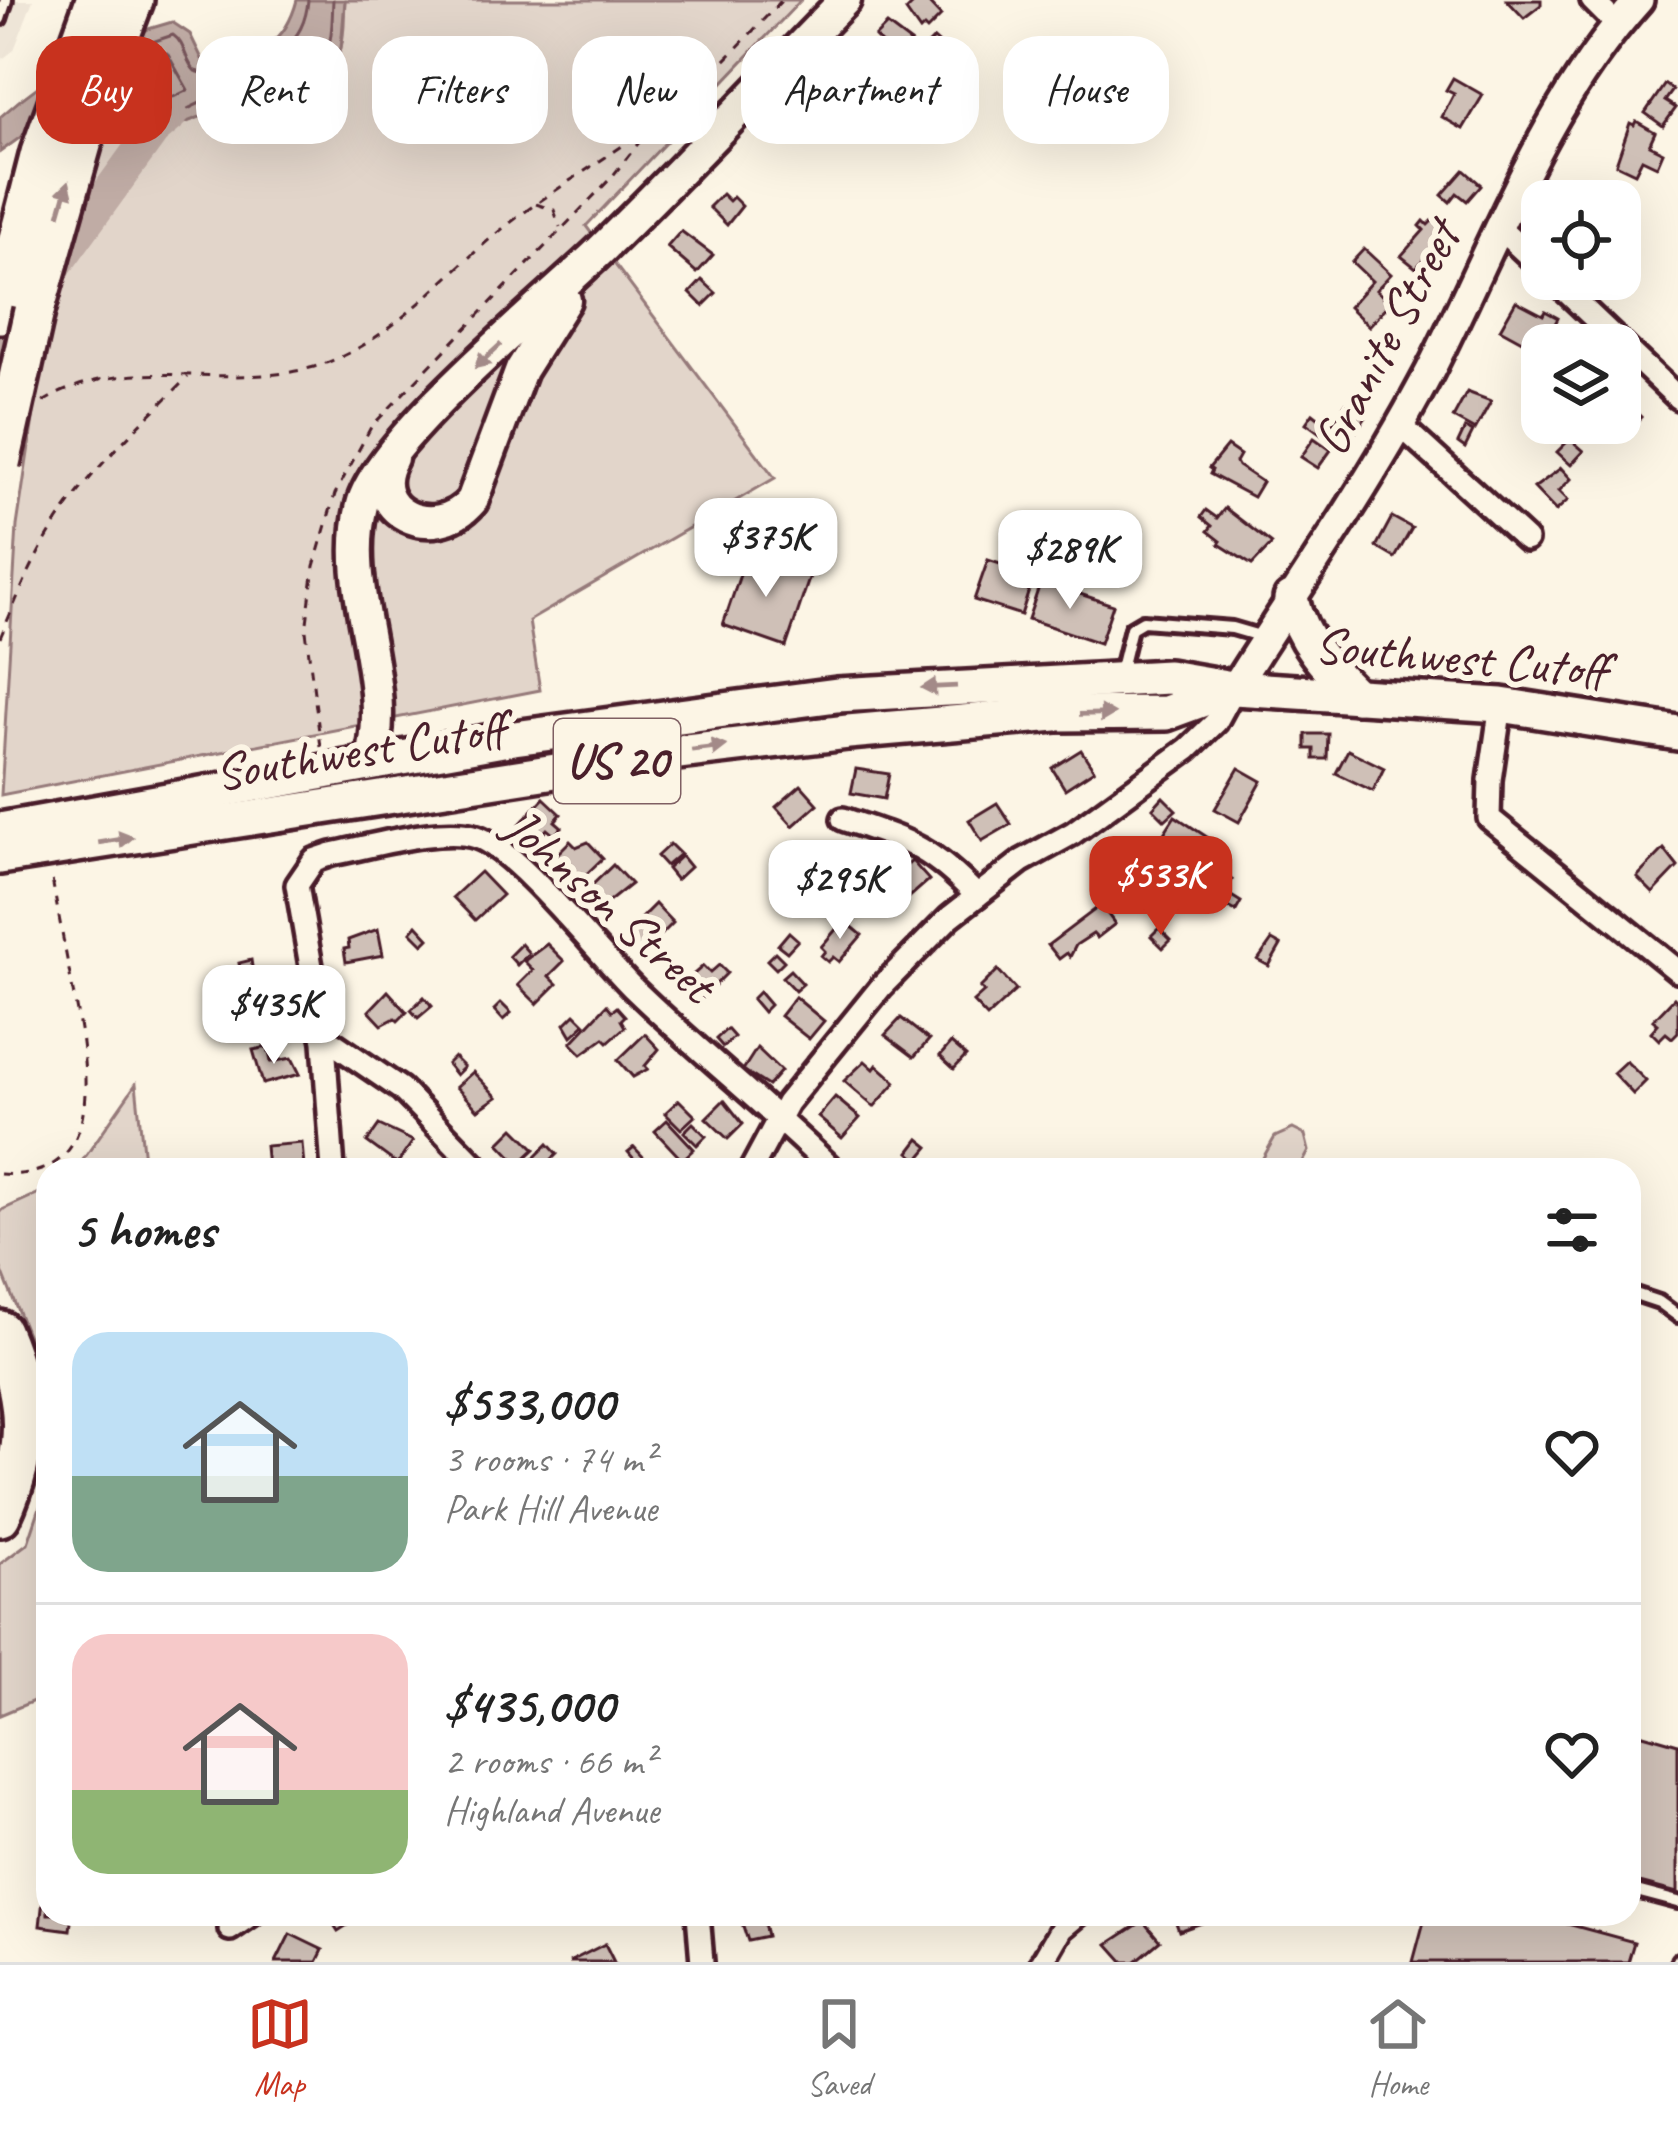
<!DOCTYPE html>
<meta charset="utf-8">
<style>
:root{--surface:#fff;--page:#f2f2f2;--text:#222;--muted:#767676;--line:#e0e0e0;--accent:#c8321e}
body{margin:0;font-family:Caveat,sans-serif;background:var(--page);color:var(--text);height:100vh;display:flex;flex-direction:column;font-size:45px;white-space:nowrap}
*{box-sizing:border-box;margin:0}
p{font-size:39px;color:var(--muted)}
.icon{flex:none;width:66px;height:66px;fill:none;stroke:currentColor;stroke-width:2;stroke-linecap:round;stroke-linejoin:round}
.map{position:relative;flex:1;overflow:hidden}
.sheet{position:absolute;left:36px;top:1158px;width:1605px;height:768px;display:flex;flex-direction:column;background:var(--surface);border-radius:36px;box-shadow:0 12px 48px #0002}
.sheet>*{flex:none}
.top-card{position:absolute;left:36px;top:36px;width:1608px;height:108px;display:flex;gap:24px}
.controls{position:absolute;left:1521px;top:180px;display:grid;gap:24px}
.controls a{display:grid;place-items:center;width:120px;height:120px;border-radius:24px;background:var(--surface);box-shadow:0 12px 48px #0002;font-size:60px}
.price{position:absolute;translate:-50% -102px;padding:0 27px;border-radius:24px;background:#fff;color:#222;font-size:39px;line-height:78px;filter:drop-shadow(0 3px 6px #0008)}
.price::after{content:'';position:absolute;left:50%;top:72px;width:36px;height:27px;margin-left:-18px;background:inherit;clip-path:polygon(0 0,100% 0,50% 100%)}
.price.active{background:var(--accent);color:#fff}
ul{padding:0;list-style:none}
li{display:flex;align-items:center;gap:36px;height:300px;padding:0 36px}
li+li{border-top:3px solid var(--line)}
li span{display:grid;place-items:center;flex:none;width:336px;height:240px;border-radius:36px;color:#555}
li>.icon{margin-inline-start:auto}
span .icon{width:144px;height:144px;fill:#fffc;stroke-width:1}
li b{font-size:51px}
h2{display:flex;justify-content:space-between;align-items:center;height:144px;padding:0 36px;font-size:51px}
.tag{padding:0 42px;border-radius:36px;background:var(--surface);box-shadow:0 12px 48px #0002;font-size:42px;line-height:108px}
.tag.active{background:var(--accent);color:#fff}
.tabs{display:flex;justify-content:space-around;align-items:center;height:168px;border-top:3px solid var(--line);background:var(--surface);font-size:33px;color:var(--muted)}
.tabs a{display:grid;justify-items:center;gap:6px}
.tabs .active{color:var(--accent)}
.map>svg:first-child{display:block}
.built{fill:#eee5d7}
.green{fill:#e2d5ca;stroke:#967a7a;stroke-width:3}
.water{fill:#c0aca5;stroke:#917474;stroke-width:3}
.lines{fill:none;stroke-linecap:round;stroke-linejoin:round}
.shore{stroke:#79575c;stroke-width:3}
.river{stroke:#c0aca5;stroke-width:33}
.building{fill:#cfc0b7;stroke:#4a1f2b;stroke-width:3}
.service-casing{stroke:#4a1f2b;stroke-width:20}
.minor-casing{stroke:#4a1f2b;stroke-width:30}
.tertiary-casing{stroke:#4a1f2b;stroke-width:36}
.secondary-casing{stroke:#4a1f2b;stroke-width:39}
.primary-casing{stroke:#4a1f2b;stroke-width:42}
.trunk-casing{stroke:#4a1f2b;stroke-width:42}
.motorway-casing{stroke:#4a1f2b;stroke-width:48}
.path{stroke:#4a1f2b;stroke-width:3;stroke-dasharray:9 9;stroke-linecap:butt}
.service{stroke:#fcf5e5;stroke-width:10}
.minor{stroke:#fcf5e5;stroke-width:21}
.tertiary{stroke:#fcf5e5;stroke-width:27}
.secondary{stroke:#fcf5e5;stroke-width:30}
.primary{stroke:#fcf5e5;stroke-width:33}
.trunk{stroke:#fcf5e5;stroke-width:33}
.motorway{stroke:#fcf5e5;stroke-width:39}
.motorway-bridge-casing{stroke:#4a1f2b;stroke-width:48;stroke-linecap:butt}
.motorway-bridge{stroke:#fcf5e5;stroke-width:39}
.oneway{fill:#a38a88}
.labels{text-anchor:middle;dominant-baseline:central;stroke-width:12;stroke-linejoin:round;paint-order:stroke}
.shield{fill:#fcf5e5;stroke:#7f5f63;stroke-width:3}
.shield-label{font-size:48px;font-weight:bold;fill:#4a1f2b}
.street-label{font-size:51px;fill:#4a1f2b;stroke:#fcf5e5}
</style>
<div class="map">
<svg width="1678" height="1962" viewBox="0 0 1678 1962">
<rect width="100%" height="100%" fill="#fcf5e5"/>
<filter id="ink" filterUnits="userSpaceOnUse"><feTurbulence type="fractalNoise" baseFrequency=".00833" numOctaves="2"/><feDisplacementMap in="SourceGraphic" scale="24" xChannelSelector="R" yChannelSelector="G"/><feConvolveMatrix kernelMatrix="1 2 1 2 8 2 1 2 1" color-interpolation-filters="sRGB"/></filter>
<g filter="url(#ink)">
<polygon class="built" points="0,0 33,0 14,50 0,61"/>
<g class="green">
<path d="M345,0H801L586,226L775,478L529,621L540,690L1,795L17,526L39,379L109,102C128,113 132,122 134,144L151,151C160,144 166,132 178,126C221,101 328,99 341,47C345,33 344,15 345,0Z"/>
<polygon points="136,1084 145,1170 76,1170"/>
<polygon points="1293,1129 1305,1135 1309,1151 1299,1170 1256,1170 1275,1137"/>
<polygon points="48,1189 48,1387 0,1266 0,1211"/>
<polygon points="48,1483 48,1695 0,1715 0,1564 28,1543"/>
</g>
<path class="water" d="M297,0H345L341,48L335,61L315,81L303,88L239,102L179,125L150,151L134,144C131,122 128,113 109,102L40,123L0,152V117C47,75 110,38 172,22L190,34L204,63C254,52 283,53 297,0Z"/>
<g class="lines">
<g class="shore">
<path d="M140,46L173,35C186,44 184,60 195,71C209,76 221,71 234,67C275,56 304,47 308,0"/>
<polyline points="126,81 155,106 188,90 167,53 132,66"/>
<path d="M121,95C138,105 140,126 151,132C176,113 205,99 236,90C267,82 314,84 328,48C333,34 332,15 333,0"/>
</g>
<polyline class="river" points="0,342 153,131 172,115"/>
</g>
<g class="building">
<polygon points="917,0 926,0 941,16 927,30 924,27 920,31 906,11"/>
<polygon points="1507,0 1541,0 1541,5 1524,18"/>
<polygon points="887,25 911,43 908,46 915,53 902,65 875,37"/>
<polygon points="934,39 944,48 934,59 924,49"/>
<polygon points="857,62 876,83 861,97 841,76"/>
<polygon points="1453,78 1483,95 1463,129 1442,117 1454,94 1446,90"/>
<polygon points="1665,84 1673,90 1665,101 1676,108 1663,126 1645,113"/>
<polygon points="822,92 857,121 846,132 835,125 831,129 808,106"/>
<polygon points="1636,121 1655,132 1649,145 1663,152 1657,166 1642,159 1635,173 1616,164 1630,123 1634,125"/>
<polygon points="1464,170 1481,185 1467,201 1457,193 1450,202 1442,195"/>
<polygon points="722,194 729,201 733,197 742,206 727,225 709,207"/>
<polygon points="1433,220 1452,236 1436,254 1428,260 1425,258 1416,268 1401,256 1424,230 1420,226 1424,221 1428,225"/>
<polygon points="681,231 713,255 697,273 667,247"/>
<polygon points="1364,249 1391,274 1376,290 1390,303 1369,326 1349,307 1372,281 1352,262"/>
<polygon points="702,280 716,293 703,306 690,293"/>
<polygon points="1516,301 1543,315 1545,311 1558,318 1546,341 1528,331 1522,341 1500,329"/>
<polygon points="1467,392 1491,401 1475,430 1453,418"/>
<polygon points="1623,399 1641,417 1622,436 1609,423 1620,423"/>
<polygon points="1346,403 1366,417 1350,440 1338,432 1331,441 1306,423 1313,413 1330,426"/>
<polygon points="1465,428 1473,432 1465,448 1458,443"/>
<polygon points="1314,438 1331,450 1318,468 1301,457"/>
<polygon points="1570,439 1584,451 1571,465 1557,452"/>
<polygon points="1227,446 1240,455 1236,462 1238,466 1262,482 1253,497 1210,474 1212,470 1209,468"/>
<polygon points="1561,468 1571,479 1559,491 1568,500 1556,511 1534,488"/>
<polygon points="1225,508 1272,544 1252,565 1219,544 1221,541 1208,531 1212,526 1201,517 1206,510 1217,518"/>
<polygon points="1392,517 1412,528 1395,558 1376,547"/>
<polygon points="747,554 810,576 786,647 723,625"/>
<polygon points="988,560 1034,575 1021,615 974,600"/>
<polygon points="1041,581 1113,605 1100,643 1028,619"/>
<polygon points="1306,734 1328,734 1327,759 1314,759 1314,749 1306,749"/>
<polygon points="1081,750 1094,770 1065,789 1052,768"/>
<polygon points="1348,750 1384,768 1373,791 1336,773"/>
<polygon points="1239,768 1262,781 1239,822 1215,809"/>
<polygon points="856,769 889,774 884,799 851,793"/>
<polygon points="801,785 818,804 793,826 776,807"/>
<polygon points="1163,797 1176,810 1165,820 1153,808"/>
<polygon points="544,798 561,814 555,821 562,827 554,835 547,829 537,840 531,835 526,840 518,833 523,827 520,824"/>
<polygon points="997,803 1011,824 982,841 969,820"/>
<polygon points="1175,816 1210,839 1190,861 1159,841"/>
<polygon points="570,841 576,847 588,842 603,858 576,884 552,859"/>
<polygon points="670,844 680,854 666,866 657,856"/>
<polygon points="1664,849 1678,867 1653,893 1637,877"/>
<polygon points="681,856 690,867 676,880 667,869"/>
<polygon points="912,861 929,880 904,902 887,884"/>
<polygon points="613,865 631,884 601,908 585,892"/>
<polygon points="1213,869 1232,880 1225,892 1241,902 1236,911 1210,897 1213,891 1204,886"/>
<polygon points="480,872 502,895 475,920 453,897"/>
<polygon points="655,904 673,923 642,954 624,935"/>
<polygon points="1101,905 1115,924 1097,938 1093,934 1076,945 1070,957 1067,953 1059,959 1048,945"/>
<polygon points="844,920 862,935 839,962 833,957 828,962 821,956 825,951 821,947"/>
<polygon points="417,925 429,938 423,944 411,932"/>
<polygon points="1159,928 1171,940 1163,948 1151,936"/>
<polygon points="378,929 383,955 346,962 344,949 349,948 348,940"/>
<polygon points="789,932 798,940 787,952 778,945"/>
<polygon points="1272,940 1281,945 1269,966 1258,960"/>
<polygon points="521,944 529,953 517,965 509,956"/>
<polygon points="547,944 564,961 549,976 557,984 537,1004 518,985 533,970 524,961"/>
<polygon points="775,952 784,961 776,969 767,960"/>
<polygon points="251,960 253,974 285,971 288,984 283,985 284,993 246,1000 239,963"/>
<polygon points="719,965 727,973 695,1005 679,987 703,966 710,973"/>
<polygon points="790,970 803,984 795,991 782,977"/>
<polygon points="998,970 1016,990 987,1017 973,1002 984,992 980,988"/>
<polygon points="388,991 407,1012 398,1021 395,1018 382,1025 369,1011"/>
<polygon points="759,992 770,1005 763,1012 752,999"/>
<polygon points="424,997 432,1006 418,1018 411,1010"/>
<polygon points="795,997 824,1021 809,1039 780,1016"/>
<polygon points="1674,998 1678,1002 1678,1032 1672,1038 1666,1033 1659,1040 1651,1032 1658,1024 1653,1020"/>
<polygon points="501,1003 511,1013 503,1020 494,1010"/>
<polygon points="607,1005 612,1011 617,1007 625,1016 621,1020 625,1027 608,1042 604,1038 582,1054 571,1043"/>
<polygon points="575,1014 585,1024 572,1036 565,1024"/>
<polygon points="901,1018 929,1040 914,1057 885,1035"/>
<polygon points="727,1029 734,1037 723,1047 716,1039"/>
<polygon points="645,1034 659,1049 645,1066 648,1069 633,1077 618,1060"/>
<polygon points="951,1043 966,1056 954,1069 940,1056"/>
<polygon points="268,1047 271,1062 292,1058 300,1074 263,1084 253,1050"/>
<polygon points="757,1048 781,1071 768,1086 743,1070"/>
<polygon points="454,1057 464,1067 456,1075 447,1064"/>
<polygon points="865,1061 874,1069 877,1065 896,1082 874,1107 844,1081"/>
<polygon points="1626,1061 1646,1081 1633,1094 1613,1073"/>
<polygon points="473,1072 497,1097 478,1110 456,1087"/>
<polygon points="835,1097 860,1118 842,1138 818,1117"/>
<polygon points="679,1100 695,1116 681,1129 665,1113"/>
<polygon points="724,1100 743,1124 728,1139 706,1118"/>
<polygon points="667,1120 694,1149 682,1160 655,1131"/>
<polygon points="693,1123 706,1136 697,1145 684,1132"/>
<polygon points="379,1125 413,1141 397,1164 367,1142"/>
<polygon points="514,1128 535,1149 519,1164 499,1143"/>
<polygon points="919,1139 929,1147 918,1160 909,1152"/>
<polygon points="302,1143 304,1167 298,1170 267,1167 265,1146"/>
<polygon points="548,1144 557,1154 543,1168 534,1158"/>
<polygon points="634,1147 647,1161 641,1167 628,1152"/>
<polygon points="1629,1730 1678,1744 1678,1895 1629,1882"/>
<polygon points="46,1873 48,1914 72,1914 70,1930 40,1926"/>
<polygon points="327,1914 362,1914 363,1915 338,1931"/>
<polygon points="739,1914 762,1914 767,1937 748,1941"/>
<polygon points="1173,1914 1227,1914 1179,1931"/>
<polygon points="1426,1914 1531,1914 1634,1942 1628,1962 1413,1962"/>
<polygon points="1143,1921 1160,1941 1135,1962 1124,1962 1108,1944"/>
<polygon points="290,1934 323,1950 317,1962 276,1962"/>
<polygon points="605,1944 614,1962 569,1962"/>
</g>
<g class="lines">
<g class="service-casing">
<g id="service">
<polyline points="0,19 6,0"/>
<polyline points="1119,677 1131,628 1143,621 1232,628 1263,637"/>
<polyline points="1629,1292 1659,1302 1678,1316"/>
<polyline points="1629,1889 1678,1902"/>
<polyline points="1678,1962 1678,1960"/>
</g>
</g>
<g class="minor-casing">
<g id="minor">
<polyline points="1592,0 1617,25"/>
<polyline points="1499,228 1542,268"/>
<polyline points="1553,279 1678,398"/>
<polyline points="1399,424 1526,540"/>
<polyline points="1501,705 1490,780 1489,818 1678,971"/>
<path d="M843,819C908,841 928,845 977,896"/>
<polyline points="323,1036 401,1089 480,1170"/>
<path d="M333,1170L324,1042L297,885L314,860L332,854C369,847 443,825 477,837C518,851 600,956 635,990C699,1052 769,1107 833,1170"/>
<polyline points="751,1170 787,1103 881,987 950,917 1022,861 1073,833 1188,749 1216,722 1234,689"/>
<polyline points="698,1914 702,1962"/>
<polyline points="230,1929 252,1914"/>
<polyline points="1042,1962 1061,1929 1079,1914"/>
</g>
</g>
<g class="tertiary-casing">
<path id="tertiary" d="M1234,688C1300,584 1372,481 1430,371C1495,244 1542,107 1639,0"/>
</g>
<g class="secondary-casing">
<g id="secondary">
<path d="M392,458C362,511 434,545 472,501L521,370L565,300"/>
<path d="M370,765C396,680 340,593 362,505C378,440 549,301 603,248C686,167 764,83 845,0"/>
</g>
</g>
<g class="primary-casing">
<g id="primary">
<path d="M1291,599C1301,640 1326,667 1356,696"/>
<polyline points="0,830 514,738 837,695 1168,677 1232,688"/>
<polyline points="0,857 678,752 848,732 1056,714 1166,713 1234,688"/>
</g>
</g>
<g class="trunk-casing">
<polyline id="trunk" points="1234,688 1501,705 1678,733"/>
</g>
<g class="motorway-casing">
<g id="motorway">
<polyline points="34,311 90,113 133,0"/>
<polyline points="0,313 41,153 96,0"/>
<path d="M0,1331C29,1400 31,1448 0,1516"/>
</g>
</g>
<g class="path">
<polyline points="536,204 554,210 560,227"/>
<path d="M43,402C126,351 221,391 310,368C387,348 441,278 501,230C549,192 601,162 651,126C700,90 740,44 782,0"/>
<path d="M0,638C13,608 26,575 43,545C79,480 136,429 188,377"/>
<polyline points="321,747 306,631 314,566 335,494 371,427 611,178 648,131"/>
<path d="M0,1174C114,1183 85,1054 72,986C65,949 58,912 51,874"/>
</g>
<use href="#service" class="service"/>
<use href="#minor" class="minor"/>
<use href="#tertiary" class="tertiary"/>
<use href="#secondary" class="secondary"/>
<use href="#primary" class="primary"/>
<use href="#trunk" class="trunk"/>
<use href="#motorway" class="motorway"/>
<g class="motorway-bridge-casing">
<polyline id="motorway-bridge" points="0,463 34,311"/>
</g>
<use href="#motorway-bridge" class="motorway-bridge"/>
</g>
<defs><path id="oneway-solid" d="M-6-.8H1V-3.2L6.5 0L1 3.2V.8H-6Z" transform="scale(3)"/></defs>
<g class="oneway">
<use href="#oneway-solid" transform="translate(64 198) rotate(-74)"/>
<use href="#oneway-solid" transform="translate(488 356) rotate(137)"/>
<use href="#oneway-solid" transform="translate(939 687) rotate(177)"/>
<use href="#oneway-solid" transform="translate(1097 714) rotate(-1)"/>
<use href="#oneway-solid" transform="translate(709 748) rotate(-7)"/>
<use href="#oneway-solid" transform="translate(116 840) rotate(-9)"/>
</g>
</g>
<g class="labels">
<rect class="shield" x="554" y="719" width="126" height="84" rx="9"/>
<g class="shield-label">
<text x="617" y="761">US 20</text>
</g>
<g class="street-label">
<text transform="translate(1386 338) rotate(-62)">Granite Street</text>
<text transform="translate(1461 657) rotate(5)">Southwest Cutoff</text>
<text transform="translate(360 750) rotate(-9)">Southwest Cutoff</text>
<text transform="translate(610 905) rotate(42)">Johnson Street</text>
</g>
</g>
</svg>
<div class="controls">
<a><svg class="icon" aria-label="locate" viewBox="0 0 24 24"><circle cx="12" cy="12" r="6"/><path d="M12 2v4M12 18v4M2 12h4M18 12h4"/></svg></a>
<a><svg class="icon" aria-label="layers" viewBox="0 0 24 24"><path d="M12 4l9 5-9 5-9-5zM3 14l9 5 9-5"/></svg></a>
</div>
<b class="price" style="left:766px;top:600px">$375K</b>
<b class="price" style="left:1070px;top:612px">$289K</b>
<b class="price active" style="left:1161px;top:938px">$533K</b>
<b class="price" style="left:840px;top:942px">$295K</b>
<b class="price" style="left:274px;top:1067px">$435K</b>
<div class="top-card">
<a class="tag active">Buy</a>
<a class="tag">Rent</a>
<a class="tag">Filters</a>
<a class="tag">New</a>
<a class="tag">Apartment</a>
<a class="tag">House</a>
</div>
<section class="sheet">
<h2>5 homes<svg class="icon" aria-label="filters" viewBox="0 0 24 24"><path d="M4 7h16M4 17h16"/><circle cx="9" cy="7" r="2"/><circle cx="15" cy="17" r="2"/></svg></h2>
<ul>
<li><span style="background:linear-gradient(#bfe0f5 60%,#7fa58c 0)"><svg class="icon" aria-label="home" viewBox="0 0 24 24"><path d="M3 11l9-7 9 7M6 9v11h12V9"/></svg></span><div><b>$533,000</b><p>3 rooms · 74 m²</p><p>Park Hill Avenue</p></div><svg class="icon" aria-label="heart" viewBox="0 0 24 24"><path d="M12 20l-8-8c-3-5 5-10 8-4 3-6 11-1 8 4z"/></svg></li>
<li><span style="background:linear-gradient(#f6c9c9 65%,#8fb573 0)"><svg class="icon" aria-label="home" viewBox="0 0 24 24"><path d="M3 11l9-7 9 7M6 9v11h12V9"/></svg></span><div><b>$435,000</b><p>2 rooms · 66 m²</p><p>Highland Avenue</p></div><svg class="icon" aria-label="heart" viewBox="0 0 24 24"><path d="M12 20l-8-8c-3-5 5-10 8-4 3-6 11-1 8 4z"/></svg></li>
</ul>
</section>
</div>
<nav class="tabs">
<a class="active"><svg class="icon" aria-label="map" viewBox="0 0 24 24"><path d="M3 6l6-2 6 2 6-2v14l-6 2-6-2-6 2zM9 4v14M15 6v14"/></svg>Map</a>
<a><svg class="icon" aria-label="saved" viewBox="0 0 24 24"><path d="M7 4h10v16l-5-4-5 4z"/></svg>Saved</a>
<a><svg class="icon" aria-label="home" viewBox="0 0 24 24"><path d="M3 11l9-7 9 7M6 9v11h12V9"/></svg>Home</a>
</nav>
